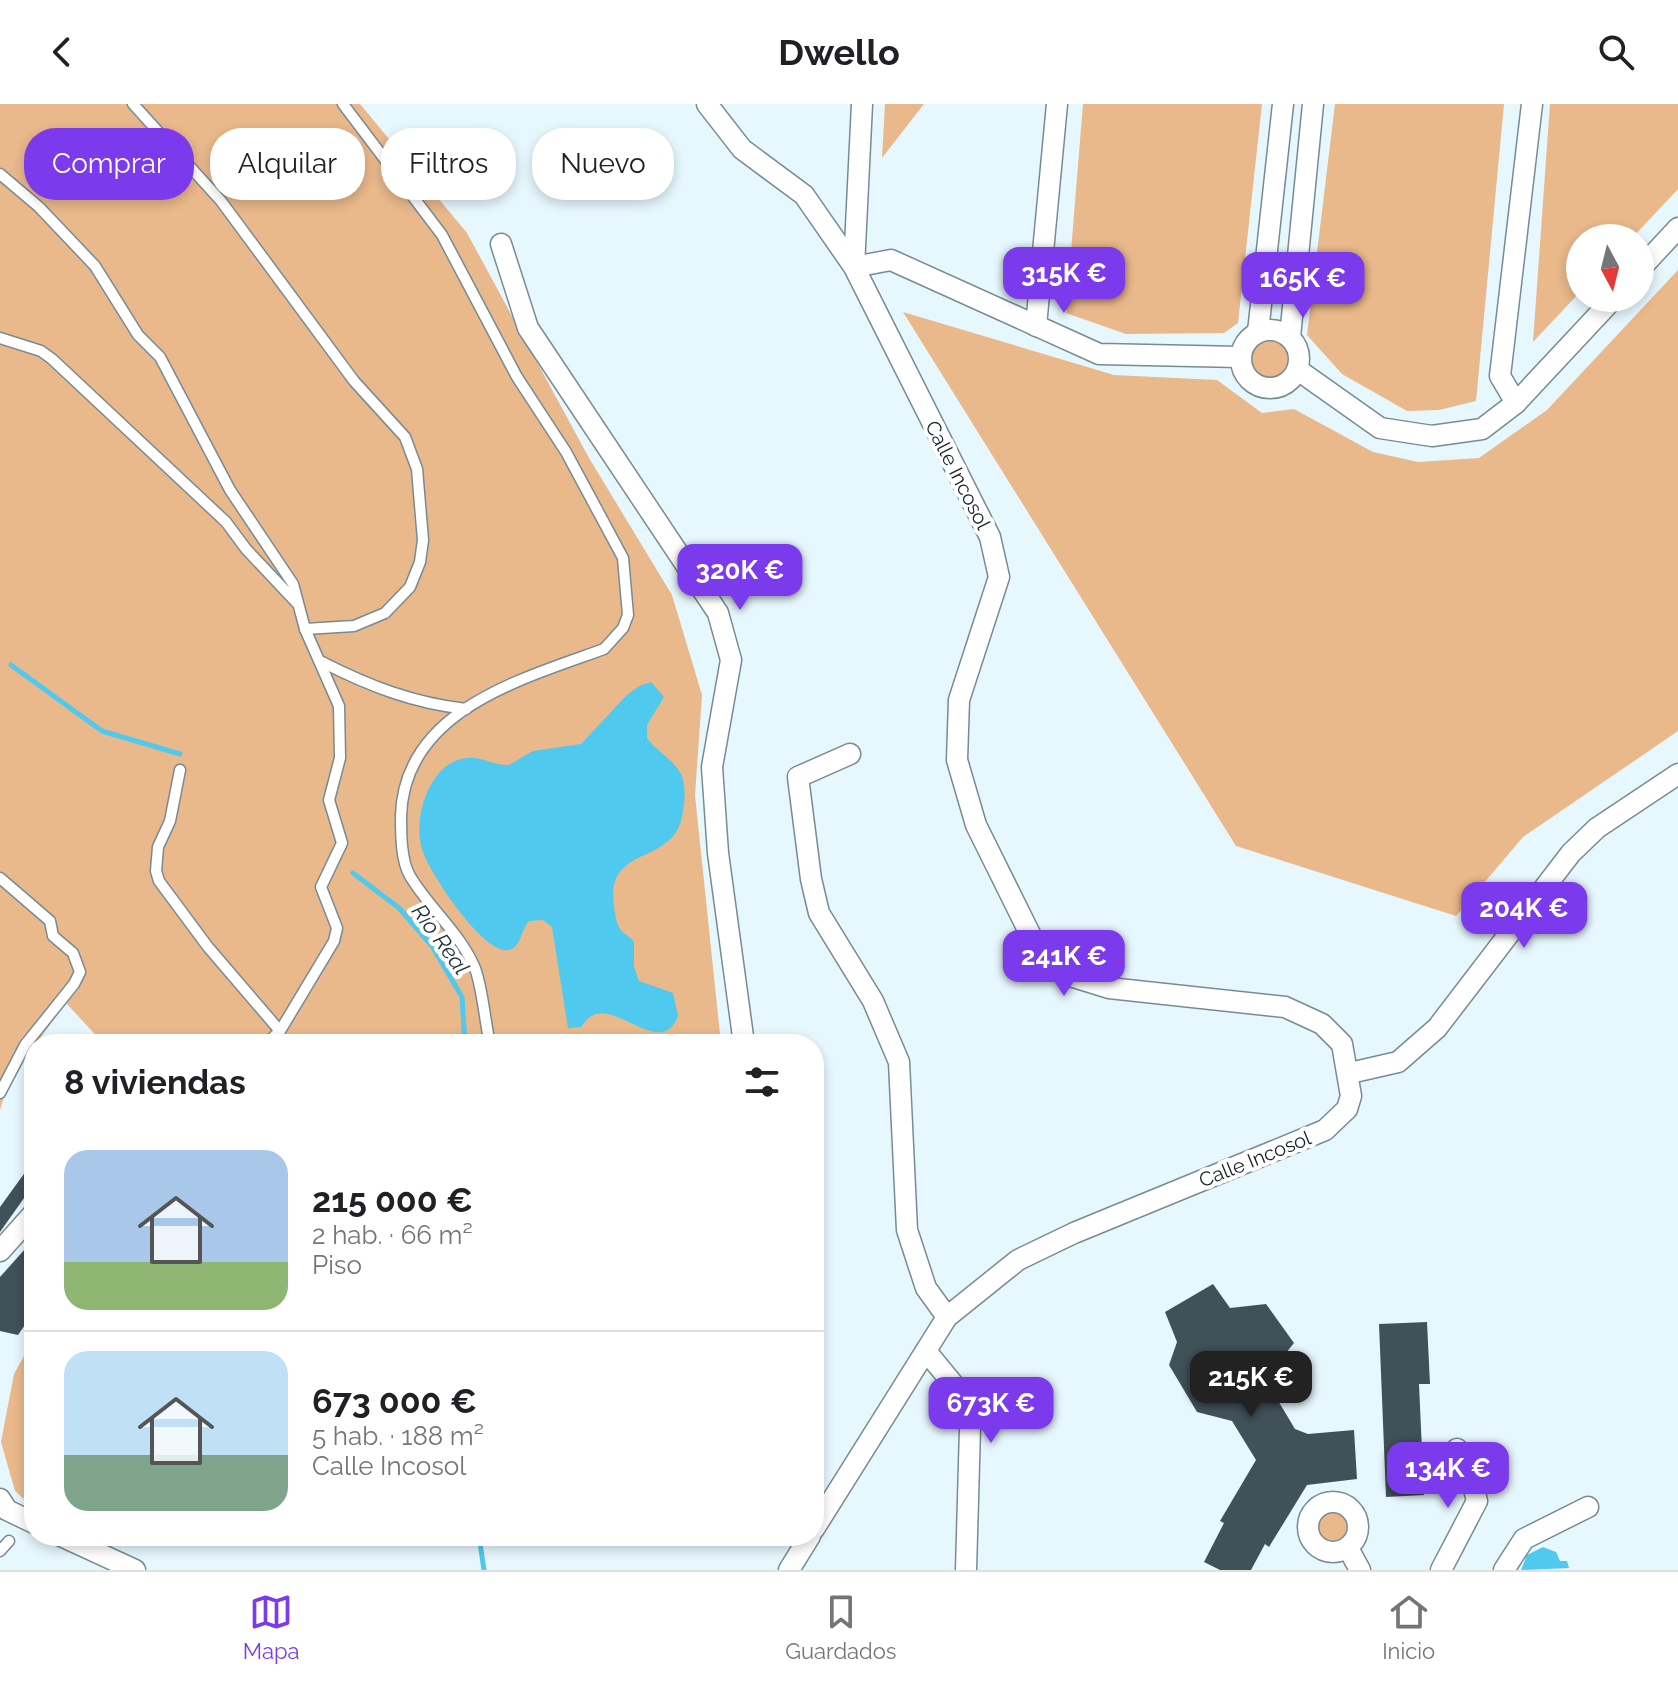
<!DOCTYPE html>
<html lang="es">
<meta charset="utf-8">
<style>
:root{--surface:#fff;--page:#f2f2f2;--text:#202124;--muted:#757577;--line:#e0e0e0;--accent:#7c3aed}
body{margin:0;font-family:Raleway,sans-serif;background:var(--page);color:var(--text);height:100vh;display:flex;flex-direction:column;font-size:30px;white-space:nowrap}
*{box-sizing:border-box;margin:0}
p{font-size:26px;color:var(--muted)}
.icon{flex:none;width:44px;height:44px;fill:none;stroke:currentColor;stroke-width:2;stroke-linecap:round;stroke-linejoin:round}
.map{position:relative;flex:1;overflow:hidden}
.side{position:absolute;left:24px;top:930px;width:800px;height:512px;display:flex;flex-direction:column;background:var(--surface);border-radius:32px;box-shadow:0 4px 12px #0003}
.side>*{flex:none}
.hud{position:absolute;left:24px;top:24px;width:800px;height:72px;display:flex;gap:16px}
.needle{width:52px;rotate:173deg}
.fabs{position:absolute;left:1566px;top:120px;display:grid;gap:16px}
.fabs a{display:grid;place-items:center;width:88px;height:88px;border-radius:50%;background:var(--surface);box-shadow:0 4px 12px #0003;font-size:40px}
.price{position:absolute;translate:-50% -68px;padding:0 18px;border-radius:16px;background:var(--accent);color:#fff;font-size:26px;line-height:52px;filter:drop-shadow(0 2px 4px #0008)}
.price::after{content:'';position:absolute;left:50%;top:48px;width:24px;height:18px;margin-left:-12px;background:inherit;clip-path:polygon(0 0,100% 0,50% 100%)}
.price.active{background:#222;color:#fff}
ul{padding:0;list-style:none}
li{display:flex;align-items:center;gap:24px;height:200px;padding:0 40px}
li+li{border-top:2px solid var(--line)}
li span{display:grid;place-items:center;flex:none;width:224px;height:160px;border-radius:24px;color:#555}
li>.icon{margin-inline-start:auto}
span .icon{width:96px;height:96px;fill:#fffc;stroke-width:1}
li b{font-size:34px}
h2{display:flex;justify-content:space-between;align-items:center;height:96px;padding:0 40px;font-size:34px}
.chip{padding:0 28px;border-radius:32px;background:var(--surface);box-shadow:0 4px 12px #0003;font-size:28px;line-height:72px}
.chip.active{background:var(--accent);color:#fff}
header{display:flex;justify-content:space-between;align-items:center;height:104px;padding:0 40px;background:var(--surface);font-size:36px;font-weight:700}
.dock{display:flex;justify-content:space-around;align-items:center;height:112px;border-top:2px solid var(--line);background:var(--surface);font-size:22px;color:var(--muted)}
.dock a{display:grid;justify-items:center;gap:4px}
.dock .active{color:var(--accent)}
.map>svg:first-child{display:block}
.green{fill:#e9b88b}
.water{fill:#50c9ef}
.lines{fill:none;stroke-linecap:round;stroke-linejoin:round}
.stream{stroke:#50c9ef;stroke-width:5}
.building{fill:#405158}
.service-casing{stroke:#788b92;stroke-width:13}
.minor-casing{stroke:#788b92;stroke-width:23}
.service{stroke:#fff;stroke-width:10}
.minor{stroke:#fff;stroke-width:20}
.labels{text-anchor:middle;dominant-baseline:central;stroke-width:8;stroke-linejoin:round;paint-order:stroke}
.street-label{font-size:20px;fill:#1a2224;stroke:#fff}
.water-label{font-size:22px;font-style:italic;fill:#1d323a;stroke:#fff}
</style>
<header><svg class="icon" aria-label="back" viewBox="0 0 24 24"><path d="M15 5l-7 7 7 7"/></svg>Dwello<svg class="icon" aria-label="search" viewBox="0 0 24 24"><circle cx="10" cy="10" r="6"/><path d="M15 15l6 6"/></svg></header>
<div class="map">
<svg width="1678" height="1466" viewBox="0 0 1678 1466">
<rect width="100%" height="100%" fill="#e7f7fe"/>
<g class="green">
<polygon points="0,0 360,0 467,129 589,354 672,491 702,591 695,691 721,940 104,940 66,899 9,977 0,1006"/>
<polygon points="885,0 924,0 882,54"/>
<polygon points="1083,0 1262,0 1238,219 1224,229 1126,230 1066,209"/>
<polygon points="1335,0 1504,0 1476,297 1439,306 1407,307 1342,270 1307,231"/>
<polygon points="1550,0 1678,0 1678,85 1632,134 1580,134 1580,188 1533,238"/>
<polygon points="1678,166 1678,627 1523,733 1456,812 1236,742 903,208 1114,271 1217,276 1262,309 1294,305 1373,348 1418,358 1479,354 1547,306"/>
<circle cx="1270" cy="255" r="19"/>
<polygon points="34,1234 34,1404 15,1387 1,1338 14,1270"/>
<circle cx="1332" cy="1423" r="15"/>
</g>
<g class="water">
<path d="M651,578L664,593L647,621V634C656,647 674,656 681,670C686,681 685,695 683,707C676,765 605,737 614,802C615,809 616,821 621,826C625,831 630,832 634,838V863L639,877L673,889L678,912C663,953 620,902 596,910C589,912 585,918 581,923L568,924L552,823L543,816L529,817C521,826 521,843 509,846C484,852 430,769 423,748C411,717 429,657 467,654C481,652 495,662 509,661L533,647L581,640L626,592L639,582Z"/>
<polygon points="1543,1443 1556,1448 1560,1457 1567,1457 1569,1464 1521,1466 1527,1451"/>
</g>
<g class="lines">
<g class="stream">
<polyline points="11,561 102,627 180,650"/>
<polyline points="353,769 399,804 432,842 462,893 465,940"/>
<polyline points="479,1432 484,1466"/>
</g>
</g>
<g class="building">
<polygon points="34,1056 34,1080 0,1128 0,1103"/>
<polygon points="34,1135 34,1208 18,1231 0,1227 0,1173"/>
<polygon points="1213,1180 1230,1204 1266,1200 1294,1239 1265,1275 1295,1325 1308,1330 1354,1326 1357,1375 1307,1381 1269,1443 1265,1440 1251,1466 1220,1466 1204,1458 1224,1419 1220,1417 1256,1356 1232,1317 1197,1308 1169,1261 1177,1238 1165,1208"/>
<polygon points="1427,1218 1430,1280 1419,1280 1424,1391 1386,1393 1379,1220"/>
</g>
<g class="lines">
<g class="service-casing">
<g id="service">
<polyline points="133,0 221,97 354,277 405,333 417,365 423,436 420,458 410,483 385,509 354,522 305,525"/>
<path d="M343,0L442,131L517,273L566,348L623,454L628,511L623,524L604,545C522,575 404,606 401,712C401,730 401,757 410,772C429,804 459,828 474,862C482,879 485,919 490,940"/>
<polyline points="0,70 39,103 95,162 138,231 160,253 230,386 293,480 305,525 339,602 340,654 329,696 342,739 321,783 337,824 334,837 280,927"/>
<polyline points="0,234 41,247 52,255 226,418 246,445 296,498"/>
<path d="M322,558C369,582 413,599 466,605"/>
<polyline points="180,666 170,717 158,743 156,767 159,777 208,843 280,927 266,940"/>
<polyline points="0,774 50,817 53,832 73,849 80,868 74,880 25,941 0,989"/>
<polyline points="0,1447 9,1437"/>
</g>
</g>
<g class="minor-casing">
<g id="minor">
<polyline points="707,0 742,45 804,91 854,163 990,433 999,473 959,596 957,656 976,721 1035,840 1067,871 1109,884 1285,903 1322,920 1342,940 1351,992 1347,1005 1325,1026 1074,1129 1018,1156 947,1213 814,1425"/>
<polyline points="862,0 854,163 891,156 1099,250 1240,253"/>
<polyline points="501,140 528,224 718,509 731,556 712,663 718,749 744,940"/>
<polyline points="1640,165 1678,124"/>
<polyline points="1036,222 1057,0"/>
<circle cx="1270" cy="255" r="29"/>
<polyline points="1258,228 1283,0"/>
<polyline points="1290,233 1313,0"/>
<polyline points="1298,266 1380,324 1432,332 1482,325 1516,299 1614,194"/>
<polyline points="1516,299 1500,272 1532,0"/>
<polyline points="850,650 798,673 811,775 819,809 873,897 899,958 907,1126 926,1184 947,1213"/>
<polyline points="1350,969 1398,958 1437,924 1571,749 1597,724 1678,670"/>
<polyline points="0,1147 34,1109"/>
<polyline points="926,1247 963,1292 970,1324 966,1466"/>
<polyline points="0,1395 7,1406 34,1419"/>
<circle cx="1333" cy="1423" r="25"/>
<polyline points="61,1432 135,1466"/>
<polyline points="1348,1444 1360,1466"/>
<polyline points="789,1466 810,1432"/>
<polyline points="1441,1466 1477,1397 1469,1366 1457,1345"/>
<polyline points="1504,1466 1524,1435 1588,1403"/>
</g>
</g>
<use href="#service" class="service"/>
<use href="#minor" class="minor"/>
</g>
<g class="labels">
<g class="street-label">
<text transform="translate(958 371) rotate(63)">Calle Incosol</text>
<text transform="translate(1255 1055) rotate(-22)">Calle Incosol</text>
</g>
<g class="water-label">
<text transform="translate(441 835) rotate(54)">Rio Real</text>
</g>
</g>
</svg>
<div class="fabs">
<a><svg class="needle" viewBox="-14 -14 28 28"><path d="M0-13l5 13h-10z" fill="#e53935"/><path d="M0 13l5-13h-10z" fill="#757577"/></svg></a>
</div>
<b class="price" style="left:1064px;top:211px">315K €</b>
<b class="price" style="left:1303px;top:216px">165K €</b>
<b class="price" style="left:740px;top:508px">320K €</b>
<b class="price" style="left:1524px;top:846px">204K €</b>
<b class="price" style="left:1064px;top:894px">241K €</b>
<b class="price active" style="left:1251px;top:1315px">215K €</b>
<b class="price" style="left:991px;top:1341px">673K €</b>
<b class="price" style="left:1448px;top:1406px">134K €</b>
<div class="hud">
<a class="chip active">Comprar</a>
<a class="chip">Alquilar</a>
<a class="chip">Filtros</a>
<a class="chip">Nuevo</a>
</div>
<section class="side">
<h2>8 viviendas<svg class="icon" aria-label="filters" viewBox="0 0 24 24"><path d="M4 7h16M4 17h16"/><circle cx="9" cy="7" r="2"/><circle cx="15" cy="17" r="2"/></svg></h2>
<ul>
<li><span style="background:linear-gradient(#a9c7e8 70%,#8fb573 0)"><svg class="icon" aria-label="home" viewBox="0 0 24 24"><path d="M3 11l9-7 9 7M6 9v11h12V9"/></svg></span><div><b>215 000 €</b><p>2 hab. · 66 m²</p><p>Piso</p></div></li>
<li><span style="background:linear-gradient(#bfe0f5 65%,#7fa58c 0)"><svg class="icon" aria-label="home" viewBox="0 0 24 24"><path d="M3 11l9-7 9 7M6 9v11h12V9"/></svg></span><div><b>673 000 €</b><p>5 hab. · 188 m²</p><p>Calle Incosol</p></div></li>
</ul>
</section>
</div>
<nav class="dock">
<a class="active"><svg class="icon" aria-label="map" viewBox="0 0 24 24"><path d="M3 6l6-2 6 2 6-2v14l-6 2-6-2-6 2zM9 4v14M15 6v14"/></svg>Mapa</a>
<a><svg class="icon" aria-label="saved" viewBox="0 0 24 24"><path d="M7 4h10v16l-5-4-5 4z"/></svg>Guardados</a>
<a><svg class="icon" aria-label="home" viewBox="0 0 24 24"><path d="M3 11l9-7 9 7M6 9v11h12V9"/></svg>Inicio</a>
</nav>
